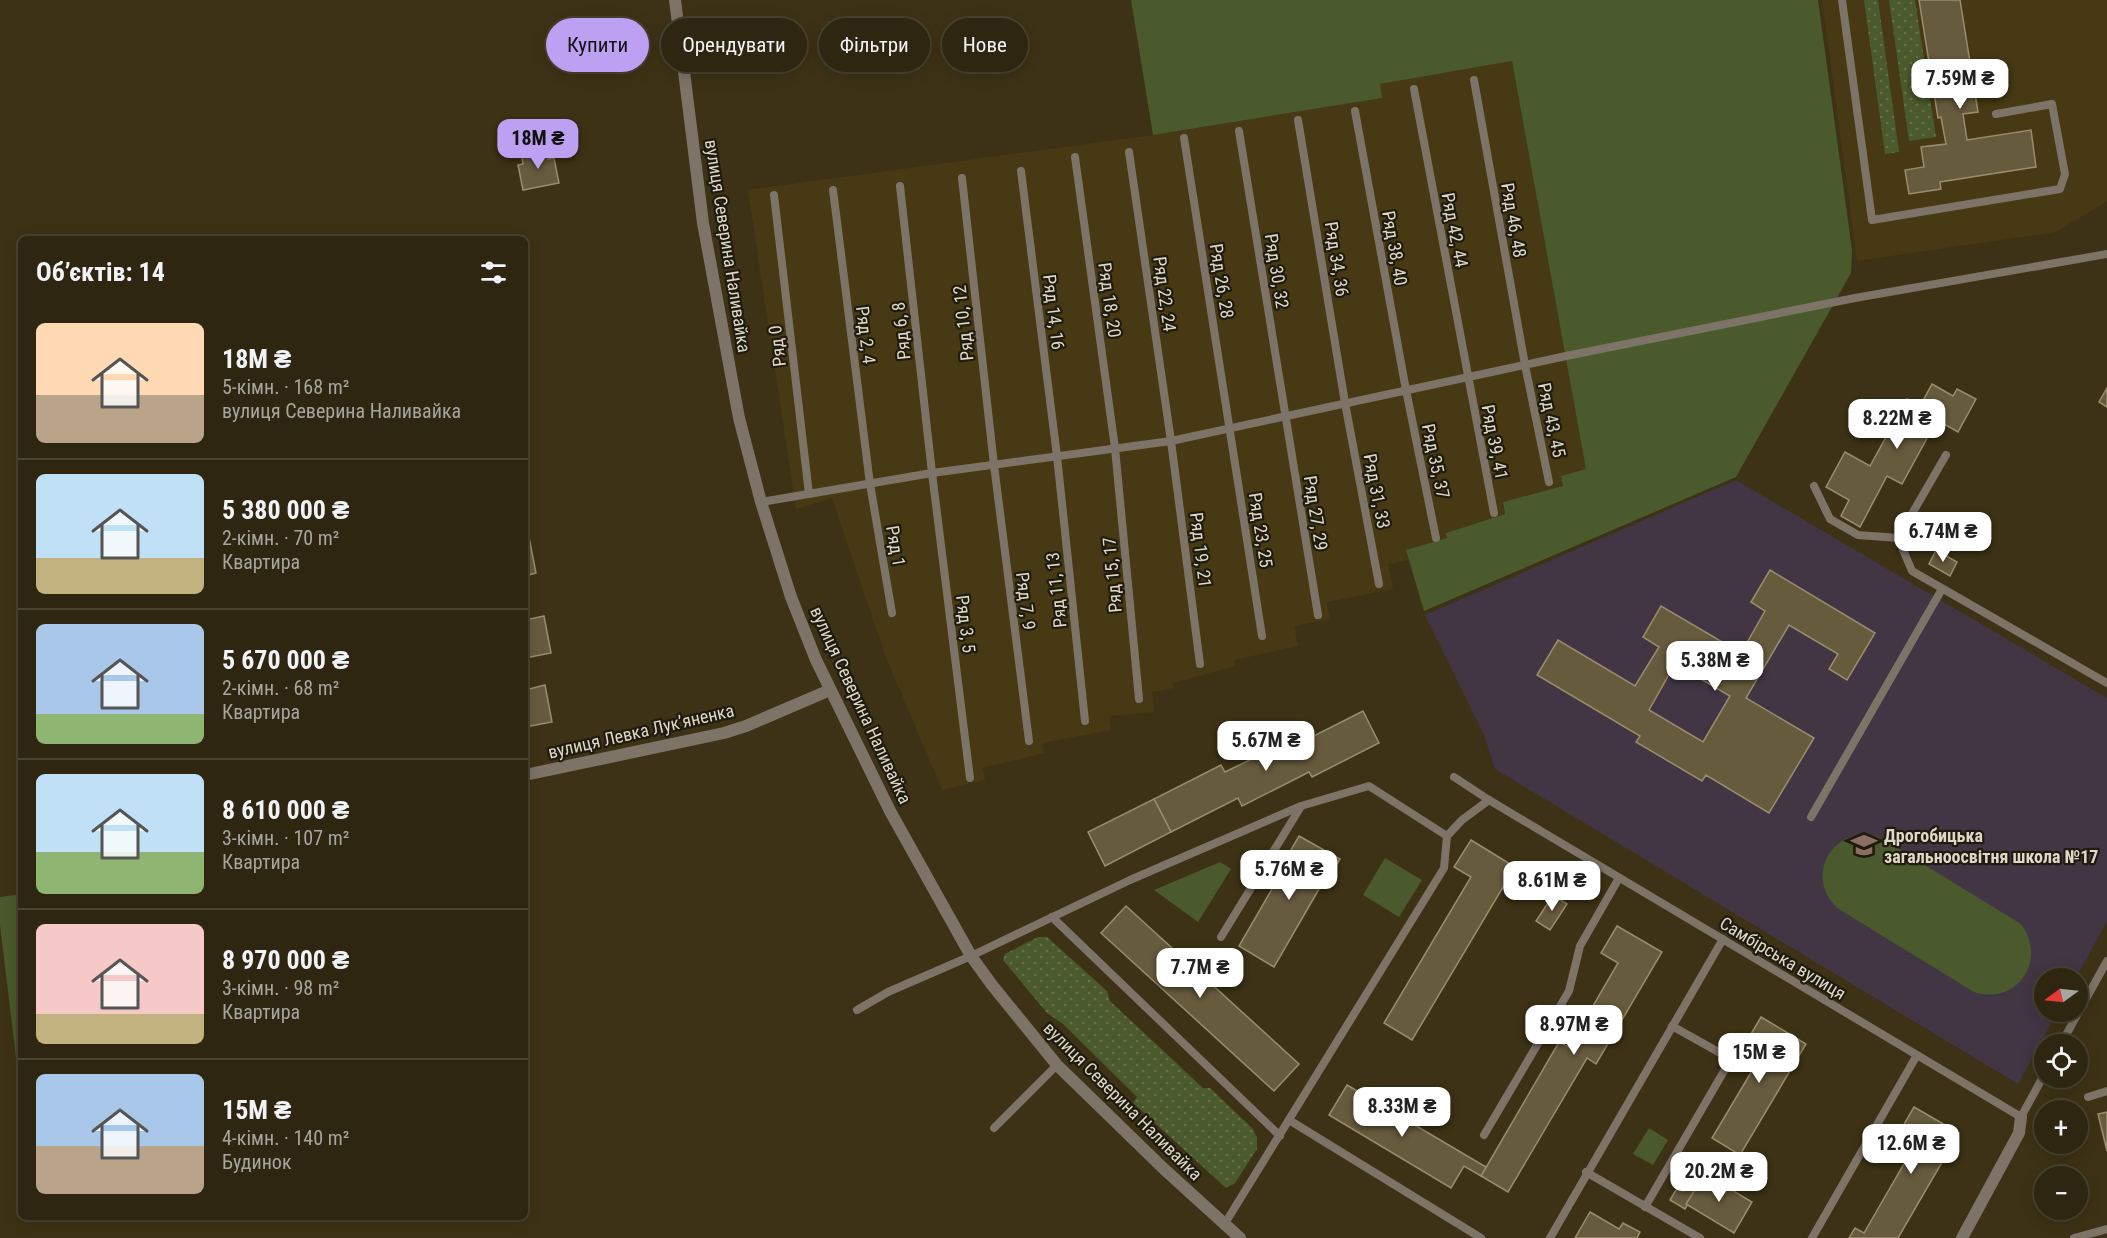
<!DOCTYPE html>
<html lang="uk">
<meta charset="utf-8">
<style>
:root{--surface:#2e2610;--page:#362e19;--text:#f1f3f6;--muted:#a7a59f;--line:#494330;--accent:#bca0f2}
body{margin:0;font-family:"Roboto Condensed",sans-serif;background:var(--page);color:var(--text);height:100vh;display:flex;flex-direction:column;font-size:22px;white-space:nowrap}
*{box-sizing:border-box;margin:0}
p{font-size:20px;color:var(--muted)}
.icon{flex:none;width:33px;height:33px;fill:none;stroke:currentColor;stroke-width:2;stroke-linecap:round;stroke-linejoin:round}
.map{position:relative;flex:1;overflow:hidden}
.drawer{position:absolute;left:18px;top:236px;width:510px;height:984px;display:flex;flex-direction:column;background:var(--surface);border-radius:9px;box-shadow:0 3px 15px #0003,0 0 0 2px var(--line)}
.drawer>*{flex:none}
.hud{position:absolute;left:546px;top:18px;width:570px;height:54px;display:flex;gap:12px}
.needle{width:39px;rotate:255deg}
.tools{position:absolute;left:2034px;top:968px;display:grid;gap:12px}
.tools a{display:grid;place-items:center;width:54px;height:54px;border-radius:50%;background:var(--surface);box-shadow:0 3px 15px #0003,0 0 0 2px var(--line);font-size:30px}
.price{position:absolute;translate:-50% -51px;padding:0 14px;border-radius:12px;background:#fff;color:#222;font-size:20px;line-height:39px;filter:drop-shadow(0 2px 3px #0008)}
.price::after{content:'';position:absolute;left:50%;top:36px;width:18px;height:14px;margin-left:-9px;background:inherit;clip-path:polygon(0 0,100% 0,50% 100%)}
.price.active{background:var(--accent);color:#111}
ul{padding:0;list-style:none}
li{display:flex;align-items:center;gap:18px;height:150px;padding:0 18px}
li+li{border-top:2px solid var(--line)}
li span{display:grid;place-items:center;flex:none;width:168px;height:120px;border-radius:9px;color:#555}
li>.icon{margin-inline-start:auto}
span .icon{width:72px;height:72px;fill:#fffc;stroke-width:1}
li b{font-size:26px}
h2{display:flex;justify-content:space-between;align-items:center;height:72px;padding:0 18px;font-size:26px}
.chip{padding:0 21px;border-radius:27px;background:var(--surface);box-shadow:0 3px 15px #0003,0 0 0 2px var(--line);font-size:21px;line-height:54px}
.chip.active{background:var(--accent);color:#111}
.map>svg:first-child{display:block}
.built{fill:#463913}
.education{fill:#423645}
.grass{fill:url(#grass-dots)}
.green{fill:#4a5a2c}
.building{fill:#675b3e;stroke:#9a8d6e;stroke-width:1.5;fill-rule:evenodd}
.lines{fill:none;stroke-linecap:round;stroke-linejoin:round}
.service{stroke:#7d7367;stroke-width:8}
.pedestrian{stroke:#7d7367;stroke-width:12}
.minor{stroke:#7d7367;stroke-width:12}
.tertiary{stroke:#7d7367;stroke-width:12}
.labels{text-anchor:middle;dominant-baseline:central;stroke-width:4.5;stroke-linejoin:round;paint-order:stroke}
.street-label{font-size:18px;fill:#dfd8c8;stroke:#1f1b0e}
.poi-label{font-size:18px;font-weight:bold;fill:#dfd8c8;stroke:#1f1b0e;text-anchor:start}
</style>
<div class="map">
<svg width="2107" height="1238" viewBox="0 0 2107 1238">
<defs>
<pattern id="grass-dots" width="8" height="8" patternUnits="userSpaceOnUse" patternTransform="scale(1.5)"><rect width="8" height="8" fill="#4a5a2c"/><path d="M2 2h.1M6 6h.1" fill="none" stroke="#647149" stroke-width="1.8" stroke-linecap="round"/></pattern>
</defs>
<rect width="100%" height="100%" fill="#3d3215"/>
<g class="built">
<polygon points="1822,0 2107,0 2107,201 2056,232 1857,261"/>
<polygon points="1512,61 1587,469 1561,476 1563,486 1503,502 1505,514 1447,533 1448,538 1407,550 1409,560 1388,564 1393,589 1327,602 1330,619 1294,626 1298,646 1234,660 1235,666 1173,683 1174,688 1152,692 1154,712 1109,716 1111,730 1042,743 1044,753 983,768 985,780 942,790 885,655 832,498 796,509 748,190 1153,135 1381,98 1379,84"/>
</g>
<polygon class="education" points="1736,480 2107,698 2107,921 2076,978 2044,978 2044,1011 2058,1011 2018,1084 1495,769 1484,735 1425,615"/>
<g class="grass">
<polygon points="1864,0 1878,0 1899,152 1885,154"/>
<polygon points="1889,0 1915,0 1936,137 1909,141"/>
<polygon points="1038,937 1047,937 1107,991 1110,1001 1203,1088 1210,1088 1253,1129 1257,1138 1257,1149 1235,1183 1226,1188 1133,1103 1137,1097 1063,1024 1047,1013 1003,960 1005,954"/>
</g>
<g class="green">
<polygon points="1131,0 1818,0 1852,250 1851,273 1736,477 1424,611 1406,550 1447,538 1446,533 1505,514 1503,502 1563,486 1561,476 1586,469 1512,61 1380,84 1382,98 1153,135"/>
<path d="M1867,834L1879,837L2021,924C2048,960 2017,1006 1974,992L1837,908C1807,878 1827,835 1867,834Z"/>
<polygon points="1385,858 1422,880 1399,917 1363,895"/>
<polygon points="1220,862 1231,869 1198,922 1154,890"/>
<polygon points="21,894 21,1099 0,925 0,897"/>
<polygon points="1649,1128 1668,1140 1653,1165 1633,1154"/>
</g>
<g class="building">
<polygon points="1919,0 1960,0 1978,112 1963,114 1967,140 2031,130 2036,167 1940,182 1941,189 1909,194 1905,170 1924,167 1921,147 1946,144 1941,117 1938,118"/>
<polygon points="546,148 548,159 554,158 559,183 523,190 518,165 523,164 521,153"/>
<polygon points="1932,384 1953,396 1957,389 1976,399 1958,432 1937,420 1902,484 1887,476 1860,527 1841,516 1849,500 1826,487 1845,452 1870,466 1907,399 1920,406"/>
<polygon points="2107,388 2107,407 2099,402"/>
<polygon points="525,537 529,537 536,573 525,576"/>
<polygon points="1936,550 1957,562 1950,576 1929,564"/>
<path d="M1770,570L1875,633L1847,680L1829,669L1838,654L1789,625L1746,698L1814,738L1769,813L1706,775L1702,781L1636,742L1640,736L1537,675L1558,640L1635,686L1659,647L1643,637L1661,606L1741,653L1765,611L1751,602ZM1675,664L1730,696L1703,742L1649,710Z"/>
<polygon points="544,616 551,653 525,658 525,620"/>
<polygon points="545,685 552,722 525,727 525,690"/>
<polygon points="1363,711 1379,743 1312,777 1309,772 1242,806 1238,798 1171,832 1154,799 1221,765 1225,772 1293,739 1296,745"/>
<polygon points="1154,799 1171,832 1105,866 1088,832"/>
<polygon points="1299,836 1340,859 1329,878 1326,877 1274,967 1239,946 1291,856 1288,855"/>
<polygon points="1471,840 1515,867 1412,1040 1384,1023 1471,877 1454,867"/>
<polygon points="1553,895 1567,904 1550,930 1536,921"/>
<polygon points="1126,906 1299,1064 1274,1091 1101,933"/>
<polygon points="1617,926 1662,952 1596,1064 1587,1058 1508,1192 1481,1176 1559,1042 1569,1047 1618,963 1601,953"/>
<polygon points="1761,1017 1806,1044 1740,1155 1712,1138 1762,1054 1745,1044"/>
<polygon points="1347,1085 1486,1167 1481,1176 1464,1166 1451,1188 1329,1115"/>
<polygon points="1914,1107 1959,1133 1898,1238 1849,1238 1855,1228 1864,1233 1913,1148 1896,1138"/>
<polygon points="2107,1112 2107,1151 2098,1114"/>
<polygon points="1693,1161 1708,1170 1685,1209 1670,1200"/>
<polygon points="1705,1174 1752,1202 1734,1233 1686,1204"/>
<polygon points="1590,1212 1619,1229 1623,1223 1640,1232 1637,1238 1575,1238"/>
</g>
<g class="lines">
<g class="service">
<polyline points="1842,0 1872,220 2060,189 2065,174 2052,104 1996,114"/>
<polyline points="1474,80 1525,365 1549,482"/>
<polyline points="1414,89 1494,513"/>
<polyline points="1355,111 1406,390 1436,538"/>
<polyline points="1298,120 1345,403 1379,584"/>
<polyline points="1239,131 1318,615"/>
<polyline points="1184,138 1262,636"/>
<polyline points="1129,152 1171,441 1200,664"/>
<polyline points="1075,157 1115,448 1139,699"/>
<polyline points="1021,171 1057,456 1085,721"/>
<polyline points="962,178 994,465 1029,741"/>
<polyline points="900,186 932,473 970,778"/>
<polyline points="833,190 870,484 892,613"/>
<polyline points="774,195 809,494"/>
<polyline points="1946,455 1898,538 1912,571 2107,683"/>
<polyline points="1814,486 1830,519 1858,535 1898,538"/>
<polyline points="761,502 932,473 1171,441 1566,356 1855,298 2107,254"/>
<polyline points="1454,777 1489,800 2021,1117 2044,1075"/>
<polyline points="1811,817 1942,589"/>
<polyline points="1052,917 1280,1136"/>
<polyline points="1221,937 1300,808"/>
<polyline points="857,1010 888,992 971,956 1130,880 1301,806 1369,786 1447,836"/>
<polyline points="2061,1044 2107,961"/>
<polyline points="2088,1097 2107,1091"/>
<polyline points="1289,1120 1481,1238"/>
<polyline points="994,1128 1057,1065"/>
<polyline points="1484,1135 1569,991 1580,946 1619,878"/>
<polyline points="1586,1172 1700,1238"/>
<polyline points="1645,1207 1731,1059 1672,1026"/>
<polyline points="1224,1225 1444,868 1447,836 1462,820 1489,800"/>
<polyline points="1550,1238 1723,939"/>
<polyline points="1812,1238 1917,1055"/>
<polyline points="2074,1238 2107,1229"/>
</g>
<polyline class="pedestrian" points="1962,1238 2019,1133 2021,1117"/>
<polyline class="minor" points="525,775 724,733 746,726 830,690"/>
<polyline class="tertiary" points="675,0 703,223 739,418 761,502 791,597 816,660 890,811 971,956 992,985 1057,1065 1164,1169 1240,1238"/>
</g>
<defs>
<g id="school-bare" transform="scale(2.07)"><path d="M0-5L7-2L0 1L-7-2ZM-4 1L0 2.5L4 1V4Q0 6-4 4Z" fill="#8d6e63" stroke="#1f1b0e" stroke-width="2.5" paint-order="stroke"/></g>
</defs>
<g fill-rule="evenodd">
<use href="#school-bare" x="1864" y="845"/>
</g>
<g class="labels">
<g class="street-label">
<text transform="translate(1514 220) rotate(80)">Ряд 46, 48</text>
<text transform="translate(1455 230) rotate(79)">Ряд 42, 44</text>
<text transform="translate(728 246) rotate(81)">вулиця Северина Наливайка</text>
<text transform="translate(1395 248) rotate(80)">Ряд 38, 40</text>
<text transform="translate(1337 259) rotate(81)">Ряд 34, 36</text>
<text transform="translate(1277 271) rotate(81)">Ряд 30, 32</text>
<text transform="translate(1222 281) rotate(81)">Ряд 26, 28</text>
<text transform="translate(1165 294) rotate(82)">Ряд 22, 24</text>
<text transform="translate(1110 300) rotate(82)">Ряд 18, 20</text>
<text transform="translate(1054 312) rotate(83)">Ряд 14, 16</text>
<text transform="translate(963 323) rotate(-96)">Ряд 10, 12</text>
<text transform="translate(901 331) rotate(-96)">Ряд 6, 8</text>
<text transform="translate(866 335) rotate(83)">Ряд 2, 4</text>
<text transform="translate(777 346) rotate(-97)">Ряд 0</text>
<text transform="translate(1552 420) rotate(78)">Ряд 43, 45</text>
<text transform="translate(1495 442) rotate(79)">Ряд 39, 41</text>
<text transform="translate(1436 461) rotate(78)">Ряд 35, 37</text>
<text transform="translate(1377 491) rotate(79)">Ряд 31, 33</text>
<text transform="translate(1316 513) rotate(81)">Ряд 27, 29</text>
<text transform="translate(1261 530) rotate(81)">Ряд 23, 25</text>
<text transform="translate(896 546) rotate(80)">Ряд 1</text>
<text transform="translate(1201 550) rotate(83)">Ряд 19, 21</text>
<text transform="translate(1112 575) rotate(-95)">Ряд 15, 17</text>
<text transform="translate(1056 590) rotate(-96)">Ряд 11, 13</text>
<text transform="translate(1026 601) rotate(83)">Ряд 7, 9</text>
<text transform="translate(966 624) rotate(83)">Ряд 3, 5</text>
<text transform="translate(861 705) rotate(65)">вулиця Северина Наливайка</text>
<text transform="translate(641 731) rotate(-13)">вулиця Левка Лукʼяненка</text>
<text transform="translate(1783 958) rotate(31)">Самбірська вулиця</text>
<text transform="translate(1123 1101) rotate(45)">вулиця Северина Наливайка</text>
</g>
<g class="poi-label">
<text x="1884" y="835">Дрогобицька<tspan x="1884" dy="21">загальноосвітня школа №17</tspan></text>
</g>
</g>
</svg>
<div class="tools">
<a><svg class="needle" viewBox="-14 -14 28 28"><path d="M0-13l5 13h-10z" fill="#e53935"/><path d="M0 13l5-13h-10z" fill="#a7a59f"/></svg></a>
<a><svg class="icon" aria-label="locate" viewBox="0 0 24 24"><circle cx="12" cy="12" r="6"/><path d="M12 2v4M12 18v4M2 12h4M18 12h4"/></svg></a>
<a>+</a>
<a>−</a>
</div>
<b class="price" style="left:1960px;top:110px">7.59M ₴</b>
<b class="price active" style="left:538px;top:170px">18M ₴</b>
<b class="price" style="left:1897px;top:450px">8.22M ₴</b>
<b class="price" style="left:1943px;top:563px">6.74M ₴</b>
<b class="price" style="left:1715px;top:692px">5.38M ₴</b>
<b class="price" style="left:1266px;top:772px">5.67M ₴</b>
<b class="price" style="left:1289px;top:901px">5.76M ₴</b>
<b class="price" style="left:1552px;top:912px">8.61M ₴</b>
<b class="price" style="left:1200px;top:999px">7.7M ₴</b>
<b class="price" style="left:1574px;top:1056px">8.97M ₴</b>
<b class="price" style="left:1759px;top:1084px">15M ₴</b>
<b class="price" style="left:1402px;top:1138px">8.33M ₴</b>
<b class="price" style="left:1911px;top:1175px">12.6M ₴</b>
<b class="price" style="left:1719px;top:1203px">20.2M ₴</b>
<div class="hud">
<a class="chip active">Купити</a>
<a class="chip">Орендувати</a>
<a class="chip">Фільтри</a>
<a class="chip">Нове</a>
</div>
<section class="drawer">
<h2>Об’єктів: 14<svg class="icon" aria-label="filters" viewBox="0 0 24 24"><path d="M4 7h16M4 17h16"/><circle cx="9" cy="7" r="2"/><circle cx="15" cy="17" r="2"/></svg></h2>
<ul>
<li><span style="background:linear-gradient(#ffd9b3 60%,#b9a48a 0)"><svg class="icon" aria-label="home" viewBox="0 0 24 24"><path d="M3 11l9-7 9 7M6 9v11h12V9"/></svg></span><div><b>18M ₴</b><p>5-кімн. · 168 m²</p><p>вулиця Северина Наливайка</p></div></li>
<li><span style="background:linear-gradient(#bfe0f5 70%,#c2b280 0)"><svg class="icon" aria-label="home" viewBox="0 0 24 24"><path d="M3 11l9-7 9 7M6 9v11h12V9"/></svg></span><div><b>5 380 000 ₴</b><p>2-кімн. · 70 m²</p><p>Квартира</p></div></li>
<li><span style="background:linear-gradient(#a9c7e8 75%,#8fb573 0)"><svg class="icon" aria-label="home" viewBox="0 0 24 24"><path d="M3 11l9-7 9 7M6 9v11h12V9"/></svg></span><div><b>5 670 000 ₴</b><p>2-кімн. · 68 m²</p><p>Квартира</p></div></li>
<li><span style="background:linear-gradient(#bfe0f5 65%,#8fb573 0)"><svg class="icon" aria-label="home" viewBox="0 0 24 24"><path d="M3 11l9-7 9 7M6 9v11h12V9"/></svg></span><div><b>8 610 000 ₴</b><p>3-кімн. · 107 m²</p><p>Квартира</p></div></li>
<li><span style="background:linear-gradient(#f6c9c9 75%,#c2b280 0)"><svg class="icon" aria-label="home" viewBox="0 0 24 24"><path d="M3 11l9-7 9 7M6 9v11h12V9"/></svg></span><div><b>8 970 000 ₴</b><p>3-кімн. · 98 m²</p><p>Квартира</p></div></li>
<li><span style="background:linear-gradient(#a9c7e8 60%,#b9a48a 0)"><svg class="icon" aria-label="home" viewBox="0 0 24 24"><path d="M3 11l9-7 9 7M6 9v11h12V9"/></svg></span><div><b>15M ₴</b><p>4-кімн. · 140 m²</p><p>Будинок</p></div></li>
</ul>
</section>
</div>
